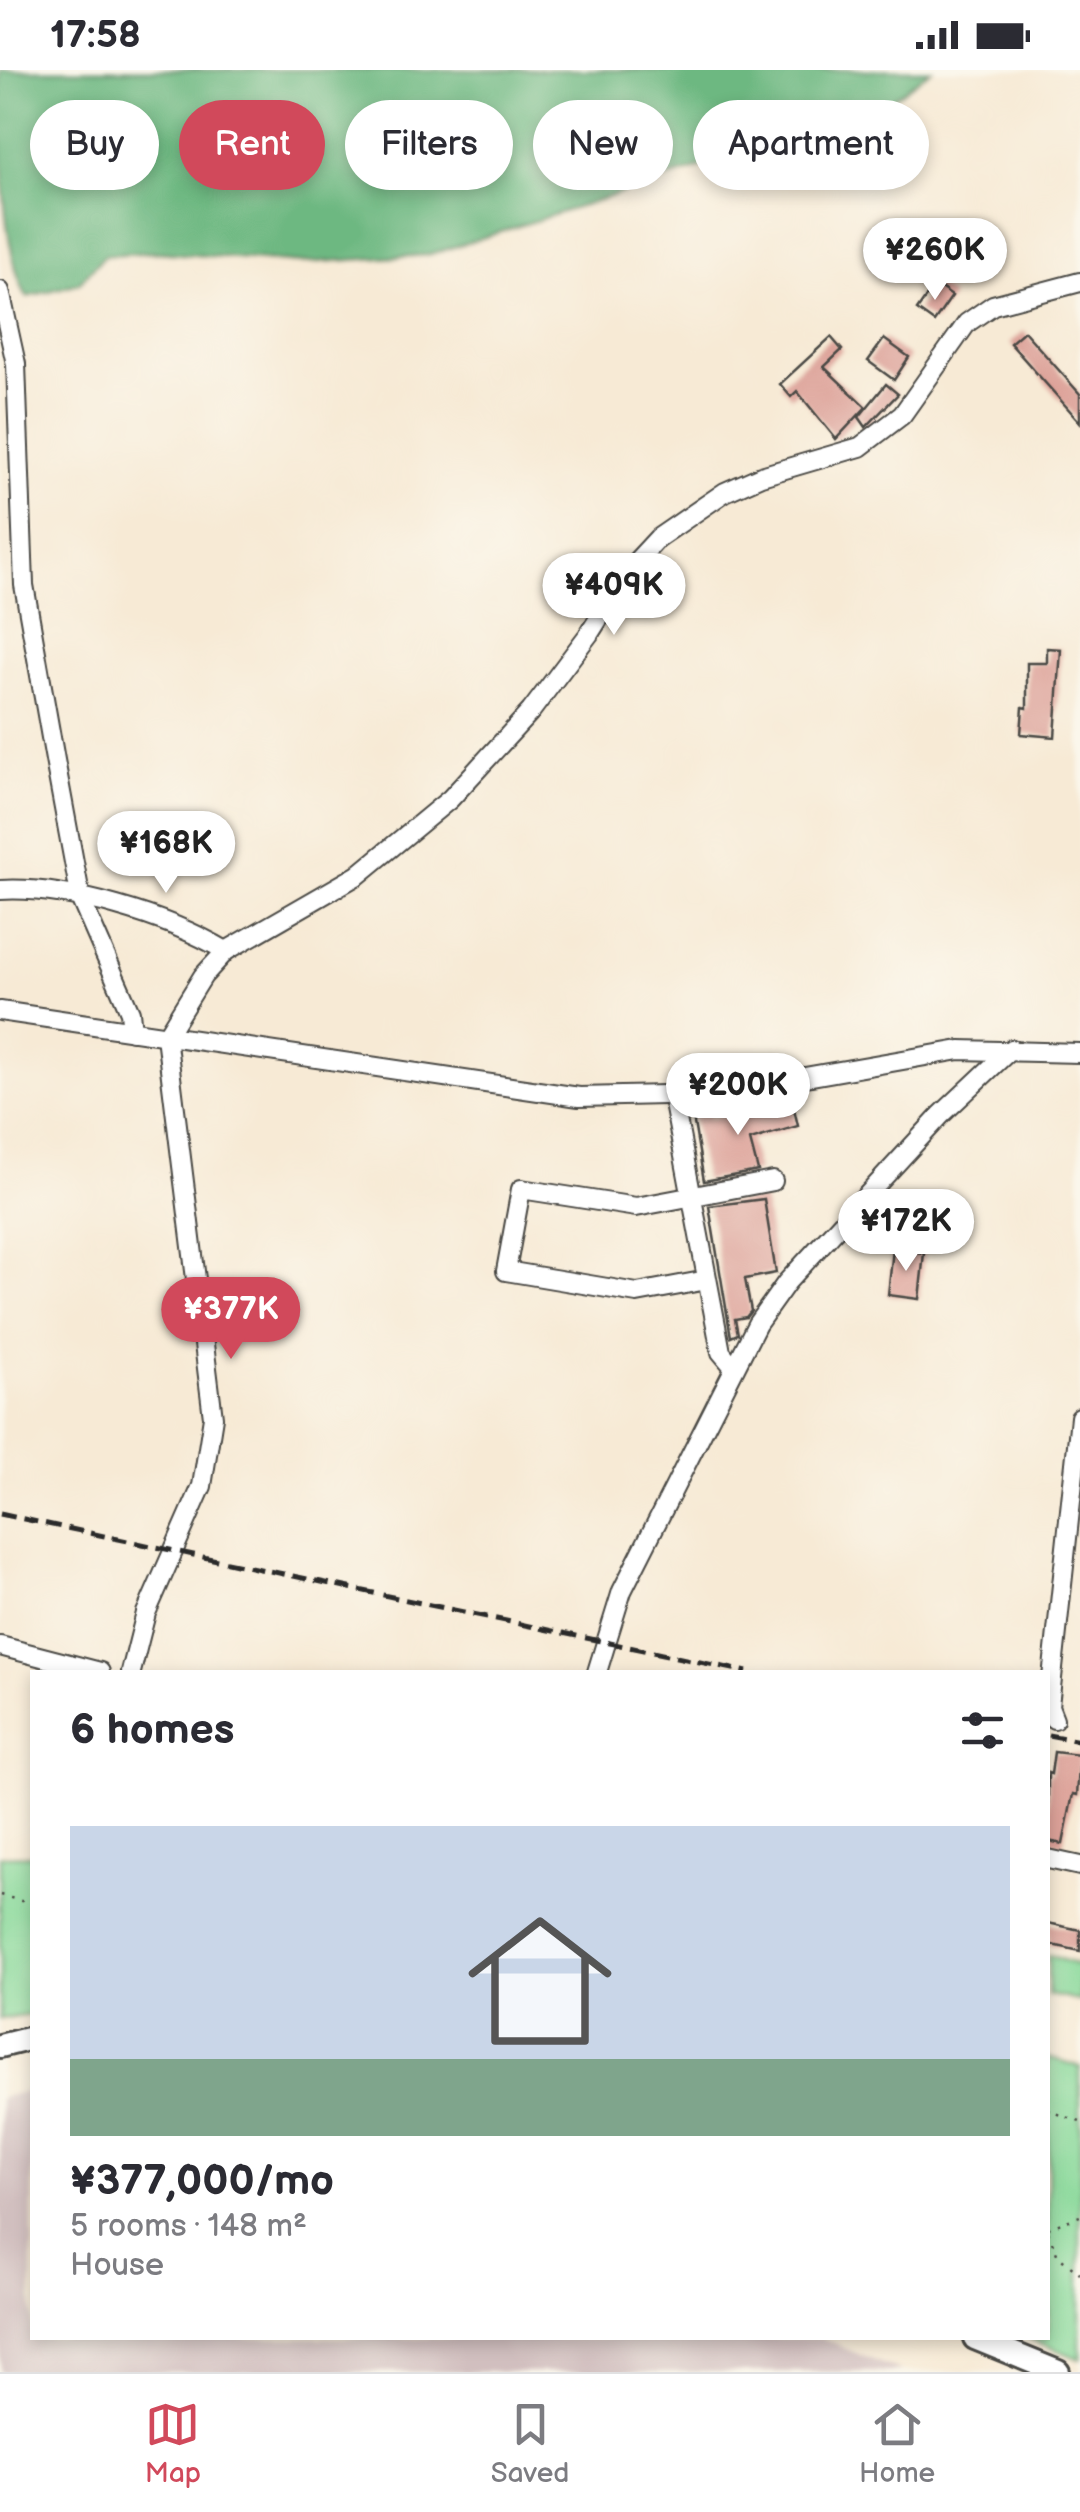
<!DOCTYPE html>
<meta charset="utf-8">
<style>
:root{--surface:#fff;--page:#f7f7f7;--text:#2b2b33;--muted:#7c7c81;--line:#e1e1e2;--accent:#d1495b}
body{margin:0;font-family:"Balsamiq Sans",sans-serif;background:var(--page);color:var(--text);height:100vh;display:flex;flex-direction:column;font-size:38px;white-space:nowrap}
*{box-sizing:border-box;margin:0}
p{font-size:32px;color:var(--muted)}
.icon{flex:none;width:55px;height:55px;fill:none;stroke:currentColor;stroke-width:2;stroke-linecap:round;stroke-linejoin:round}
.map{position:relative;flex:1;overflow:hidden}
.side{position:absolute;left:30px;top:1600px;width:1020px;height:670px;display:flex;flex-direction:column;background:var(--surface);border-radius:0px;box-shadow:0 5px 15px #0003}
.side>*{flex:none}
.banner{position:absolute;left:30px;top:30px;width:1020px;height:90px;display:flex;gap:20px}
.price{position:absolute;translate:-50% -85px;padding:0 22px;border-radius:35px;background:#fff;color:#222;font-size:32px;line-height:65px;filter:drop-shadow(0 2px 5px #0008)}
.price::after{content:'';position:absolute;left:50%;top:60px;width:30px;height:22px;margin-left:-15px;background:inherit;clip-path:polygon(0 0,100% 0,50% 100%)}
.price.on{background:var(--accent);color:#fff}
ul{padding:0;list-style:none}
li{display:grid;align-content:center;gap:20px;height:530px;padding:0 40px}
li+li{border-top:2px solid var(--line)}
li span{display:grid;place-items:center;height:310px;border-radius:0px;color:#555}
li>.icon{margin-inline-start:auto}
span .icon{width:180px;height:180px;fill:#fffc;stroke-width:1}
li b{font-size:42px}
h2{display:flex;justify-content:space-between;align-items:center;height:120px;padding:0 40px;font-size:42px}
.tag{padding:0 35px;border-radius:45px;background:var(--surface);box-shadow:0 5px 15px #0003;font-size:35px;line-height:90px}
.tag.on{background:var(--accent);color:#fff}
.status{display:flex;justify-content:space-between;align-items:center;height:70px;padding:0 50px;background:var(--surface);direction:ltr}
.status svg{height:28px;fill:currentColor}
.tabs{display:flex;justify-content:space-around;align-items:center;height:140px;border-top:2px solid var(--line);background:var(--surface);font-size:28px;color:var(--muted)}
.tabs a{display:grid;justify-items:center;gap:5px}
.tabs .on{color:var(--accent)}
.map>svg:first-child{display:block}
.industrial{fill:#d1bfbf}
.green{fill:#87d899;stroke:#598262;stroke-width:2.5}
.forest{fill:#6db881;stroke:#4c7256;stroke-width:2.5}
.building{fill:#dda299}
.lines{fill:none;stroke-linecap:round;stroke-linejoin:round}
.minor-casing{stroke:#4a4844;stroke-width:22}
.major-casing{stroke:#4a4844;stroke-width:28}
.path{stroke:#4a4844;stroke-width:2.5;stroke-dasharray:2.5 8;stroke-linecap:butt}
.minor{stroke:#fff;stroke-width:18}
.major{stroke:#fff;stroke-width:22}
.rail{stroke:#2b2b2b;stroke-width:5;stroke-dasharray:15 8;stroke-linecap:butt}
</style>
<div class="status"><b>17:58</b><svg viewBox="0 0 49 12"><path d="M0 12V9h3v3zM5 12V6h3v6zM10 12V3h3v9zM15 12V0h3v12zM26 1h20v11H26zM47 4h2v5h-2z"/></svg></div>
<div class="map">
<svg width="1080" height="2302" viewBox="0 0 1080 2302">
<rect width="100%" height="100%" fill="#fbf7ec"/>
<filter id="ink" filterUnits="userSpaceOnUse"><feTurbulence type="fractalNoise" baseFrequency=".01" numOctaves="2"/><feDisplacementMap in="SourceGraphic" scale="20" xChannelSelector="R" yChannelSelector="G"/><feConvolveMatrix kernelMatrix="1 2 1 2 8 2 1 2 1" color-interpolation-filters="sRGB"/></filter>
<filter id="wash" filterUnits="userSpaceOnUse"><feTurbulence type="fractalNoise" baseFrequency=".0048" numOctaves="4" result="noise"/><feDisplacementMap in="SourceGraphic" scale="40" xChannelSelector="R" yChannelSelector="G"/><feGaussianBlur stdDeviation="2.25" result="paint"/><feColorMatrix in="noise" values="0 0 0 0 0 0 0 0 0 0 0 0 0 0 0 0 0 1.4 0 .05"/><feComposite in="paint" operator="in"/></filter>
<g filter="url(#wash)">
<rect width="100%" height="100%" fill="#f7ead5"/>
<polygon class="industrial" points="32,2019 32,2268 820,2268 902,2302 0,2302 0,2028"/>
<g class="green">
<polygon points="32,1785 32,1945 0,1949 0,1786"/>
<polygon points="1048,1885 1080,1896 1080,1931 1048,1925"/>
<polygon points="1048,1987 1080,1997 1080,2289 1028,2268 1048,2268"/>
</g>
<path class="forest" d="M0,0H931L874,42L429,185L302,193L156,182L105,185L79,213L27,227C0,179 0,63 0,0Z"/>
<g id="blocks">
<g class="building">
<polygon points="935,214 952,226 934,252 917,240"/>
<polygon points="1024,261 1080,324 1080,352 1010,273"/>
<polygon points="831,267 842,280 824,297 866,337 836,369 797,321 791,327 780,314"/>
<polygon points="884,269 909,287 894,310 868,291"/>
<polygon points="886,314 898,324 866,357 859,347"/>
<polygon points="1047,578 1061,579 1055,667 1021,664 1023,637 1027,638 1027,593 1047,593"/>
<polygon points="792,1030 798,1056 750,1070 758,1101 704,1111 693,1047 710,1044 710,1048"/>
<polygon points="764,1129 776,1203 745,1209 751,1241 746,1247 735,1249 738,1264 731,1267 709,1136"/>
<polygon points="893,1179 924,1183 919,1229 888,1225"/>
<polygon points="1054,1682 1080,1685 1077,1725 1073,1724 1063,1774 1048,1771 1048,1703 1051,1704"/>
<polygon points="1048,1853 1080,1860 1080,1881 1048,1874"/>
</g>
</g>
</g>
<g filter="url(#ink)">
<use href="#blocks" fill-opacity="0" stroke="#4a4844" stroke-width="2.5"/>
<g class="lines">
<g class="minor-casing">
<g id="minor">
<polyline points="0,221 16,294 24,515 55,690 81,830 130,942 132,961"/>
<path d="M0,820C68,816 167,846 226,881"/>
<polyline points="0,941 579,1027 708,1024 960,980 1080,983"/>
<polyline points="673,1028 721,1282 732,1295"/>
<polyline points="707,1210 637,1223 506,1201 521,1119 636,1137 773,1111"/>
<polyline points="0,1576 100,1602"/>
<polyline points="131,1602 146,1543 202,1416 213,1347 166,966 203,906 226,881 358,805 450,729 531,641 589,564 632,496 658,468 725,422 761,406 860,377 902,345 967,253 993,235 1080,212"/>
<polyline points="597,1602 622,1521 757,1254 787,1212 941,1045 1011,979"/>
<polyline points="1054,1649 1049,1636 1080,1347"/>
<polyline points="1048,1789 1080,1796"/>
</g>
</g>
<g class="major-casing">
<g id="major">
<polyline points="0,1976 32,1968"/>
<polyline points="975,2268 1058,2302"/>
</g>
</g>
<g class="path">
<polyline points="0,1825 32,1834"/>
<polyline points="1048,2040 1080,2052"/>
<polyline points="1048,2158 1080,2146"/>
<polyline points="1048,2162 1058,2186 1080,2204"/>
</g>
<use href="#minor" class="minor"/>
<use href="#major" class="major"/>
<g class="rail">
<polyline points="0,1444 747,1602"/>
<polyline points="1048,1665 1080,1671"/>
</g>
</g>
</g>
</svg>
<b class="price" style="left:935px;top:233px">¥260K</b>
<b class="price" style="left:614px;top:568px">¥409K</b>
<b class="price" style="left:166px;top:826px">¥168K</b>
<b class="price" style="left:738px;top:1068px">¥200K</b>
<b class="price" style="left:906px;top:1204px">¥172K</b>
<b class="price on" style="left:231px;top:1292px">¥377K</b>
<div class="banner">
<a class="tag">Buy</a>
<a class="tag on">Rent</a>
<a class="tag">Filters</a>
<a class="tag">New</a>
<a class="tag">Apartment</a>
</div>
<section class="side">
<h2>6 homes<svg class="icon" aria-label="filters" viewBox="0 0 24 24"><path d="M4 7h16M4 17h16"/><circle cx="9" cy="7" r="2"/><circle cx="15" cy="17" r="2"/></svg></h2>
<ul>
<li><span style="background:linear-gradient(#c9d6e8 75%,#7fa58c 0)"><svg class="icon" aria-label="home" viewBox="0 0 24 24"><path d="M3 11l9-7 9 7M6 9v11h12V9"/></svg></span><div><b>¥377,000/mo</b><p>5 rooms · 148 m²</p><p>House</p></div></li>
</ul>
</section>
</div>
<nav class="tabs">
<a class="on"><svg class="icon" aria-label="map" viewBox="0 0 24 24"><path d="M3 6l6-2 6 2 6-2v14l-6 2-6-2-6 2zM9 4v14M15 6v14"/></svg>Map</a>
<a><svg class="icon" aria-label="saved" viewBox="0 0 24 24"><path d="M7 4h10v16l-5-4-5 4z"/></svg>Saved</a>
<a><svg class="icon" aria-label="home" viewBox="0 0 24 24"><path d="M3 11l9-7 9 7M6 9v11h12V9"/></svg>Home</a>
</nav>
